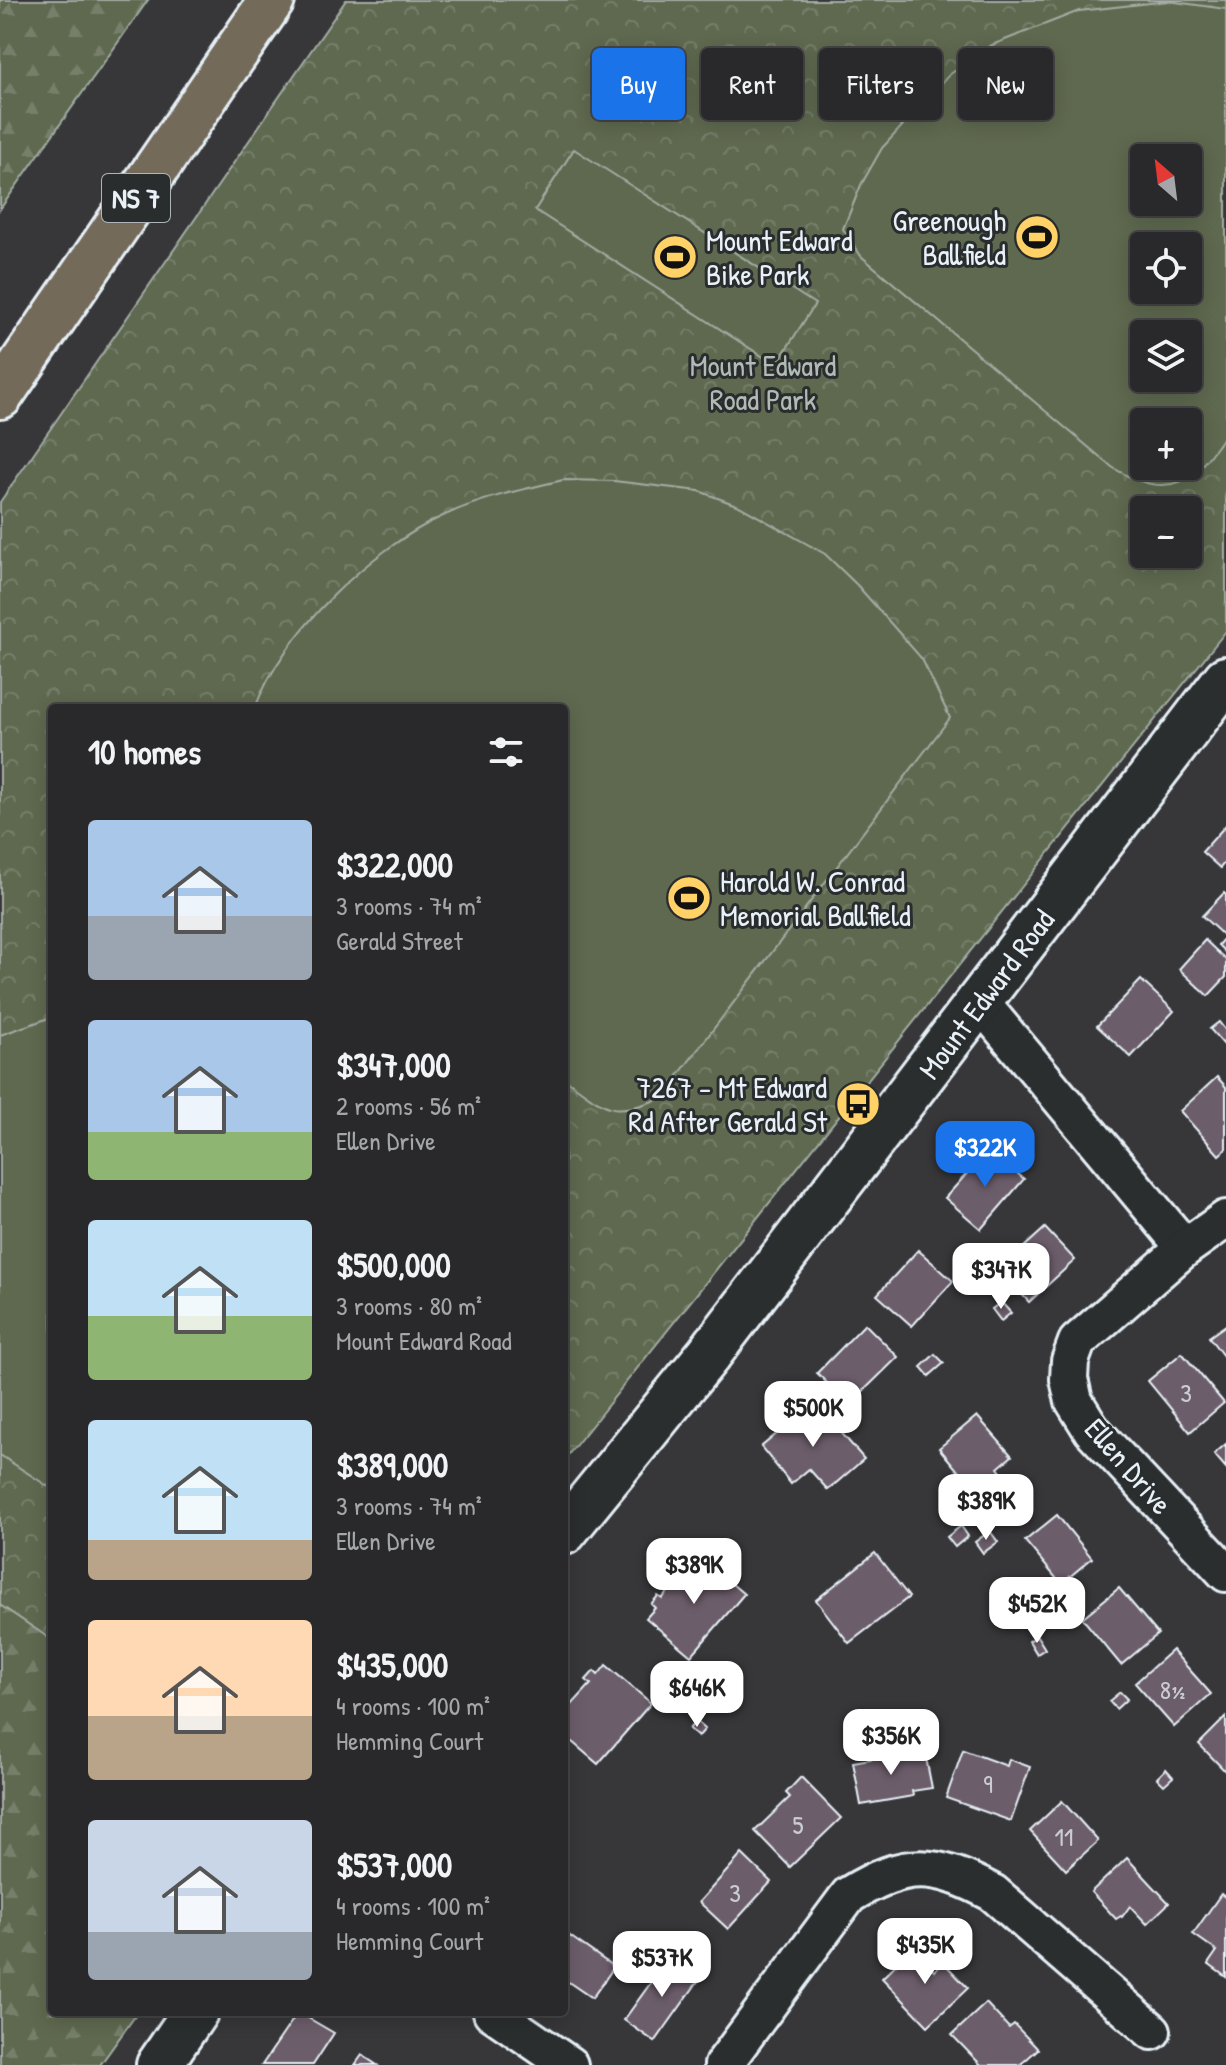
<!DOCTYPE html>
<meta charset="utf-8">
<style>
:root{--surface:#29292c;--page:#353538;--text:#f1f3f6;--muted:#a5a6a9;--line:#454548;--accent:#1a73e8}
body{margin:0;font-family:"Patrick Hand",sans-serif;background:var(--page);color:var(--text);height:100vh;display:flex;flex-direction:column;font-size:30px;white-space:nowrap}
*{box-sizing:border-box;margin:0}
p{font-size:26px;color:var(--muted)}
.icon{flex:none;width:44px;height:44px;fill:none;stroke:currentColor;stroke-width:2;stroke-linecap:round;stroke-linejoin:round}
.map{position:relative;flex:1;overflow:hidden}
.drawer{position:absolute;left:48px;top:704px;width:520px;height:1312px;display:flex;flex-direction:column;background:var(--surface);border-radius:8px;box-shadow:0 4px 20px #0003,0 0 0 2px var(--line)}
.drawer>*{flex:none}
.banner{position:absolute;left:592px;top:48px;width:514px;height:72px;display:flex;gap:16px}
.needle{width:52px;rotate:332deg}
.tools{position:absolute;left:1130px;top:144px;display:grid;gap:16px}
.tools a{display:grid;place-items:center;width:72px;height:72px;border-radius:8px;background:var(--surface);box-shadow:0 4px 20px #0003,0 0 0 2px var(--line);font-size:40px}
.price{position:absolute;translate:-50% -68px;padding:0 18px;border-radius:16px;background:#fff;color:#222;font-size:26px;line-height:52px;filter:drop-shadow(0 2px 4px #0008)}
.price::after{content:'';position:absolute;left:50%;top:48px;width:24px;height:18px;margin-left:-12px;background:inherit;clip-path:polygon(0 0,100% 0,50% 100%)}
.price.selected{background:var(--accent);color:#fff}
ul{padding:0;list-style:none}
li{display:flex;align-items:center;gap:24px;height:200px;padding:0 40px}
li span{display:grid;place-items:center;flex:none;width:224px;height:160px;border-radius:8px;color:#555}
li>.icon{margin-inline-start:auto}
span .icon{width:96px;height:96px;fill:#fffc;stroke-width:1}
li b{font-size:34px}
h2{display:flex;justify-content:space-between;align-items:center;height:96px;padding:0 40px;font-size:34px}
.chip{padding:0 28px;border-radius:8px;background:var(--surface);box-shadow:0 4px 20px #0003,0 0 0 2px var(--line);font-size:28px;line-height:72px}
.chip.selected{background:var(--accent);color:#fff}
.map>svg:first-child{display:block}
.forest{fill:url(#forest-firs);stroke:#a3ada4;stroke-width:2}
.park{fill:url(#park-crowns);stroke:#a3ada4;stroke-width:2;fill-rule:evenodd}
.garden{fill:#5e6950;stroke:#a3ada4;stroke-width:2;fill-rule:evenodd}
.building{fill:#6c5d6a;stroke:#e8f1f8;stroke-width:2}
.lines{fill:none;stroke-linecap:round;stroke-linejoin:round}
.minor-casing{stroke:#e8f1f8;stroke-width:42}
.tertiary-casing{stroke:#e8f1f8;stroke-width:50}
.primary-casing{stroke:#e8f1f8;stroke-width:50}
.minor{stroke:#2a2d2e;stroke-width:36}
.tertiary{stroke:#2a2d2e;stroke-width:44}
.primary{stroke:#736b5a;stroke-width:44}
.labels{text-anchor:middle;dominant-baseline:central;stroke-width:6;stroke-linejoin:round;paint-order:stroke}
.number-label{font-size:26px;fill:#c9ccd4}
.shield{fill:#2a2d2e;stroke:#afb6bb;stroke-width:2}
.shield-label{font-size:28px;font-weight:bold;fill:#e8f1f8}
.poi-label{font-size:30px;fill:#e8f1f8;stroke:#2a2d2e;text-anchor:end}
.park-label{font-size:30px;fill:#b1bbb5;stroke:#2a2d2e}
.street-label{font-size:30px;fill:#e8f1f8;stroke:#2a2d2e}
</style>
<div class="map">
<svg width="1226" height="2065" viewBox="0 0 1226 2065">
<defs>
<pattern id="forest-firs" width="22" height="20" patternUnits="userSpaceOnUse" patternTransform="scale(2)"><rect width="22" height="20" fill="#5e6950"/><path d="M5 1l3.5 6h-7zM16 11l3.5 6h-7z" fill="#757f6a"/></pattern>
<pattern id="park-crowns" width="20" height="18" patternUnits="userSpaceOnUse" patternTransform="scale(2)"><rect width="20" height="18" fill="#5e6950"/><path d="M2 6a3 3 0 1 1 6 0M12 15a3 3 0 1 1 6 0" fill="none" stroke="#757f6a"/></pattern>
</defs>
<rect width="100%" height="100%" fill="#37373a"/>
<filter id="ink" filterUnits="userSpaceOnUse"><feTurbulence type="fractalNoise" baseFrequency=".0125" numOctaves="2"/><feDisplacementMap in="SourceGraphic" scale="16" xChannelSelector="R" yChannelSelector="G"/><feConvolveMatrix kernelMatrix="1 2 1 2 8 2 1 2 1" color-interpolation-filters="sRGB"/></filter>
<g filter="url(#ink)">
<g class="forest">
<polygon points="0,0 148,0 0,209"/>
<polygon points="0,1521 52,1556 52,2012 138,2012 100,2065 0,2065"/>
</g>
<path class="park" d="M346,0H1226V631L564,1460V708H52V1640L0,1605V502ZM1144,158H1188V202H1144ZM1144,246H1188V290H1144ZM1144,334H1188V378H1144ZM1144,422H1188V466H1144ZM1144,510H1188V554H1144Z"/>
<g class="garden">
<path d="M1168,1L1226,9V434C1216,446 1206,463 1194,473C1169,495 1137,483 1112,467L861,256L843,229L861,185L882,148L949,75L992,45L1079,11ZM1144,158H1188V202H1144ZM1144,246H1188V290H1144ZM1144,334H1188V378H1144ZM1144,422H1188V466H1144Z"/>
<polygon points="574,149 815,304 776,365 535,210"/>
<path d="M563,480L614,481L699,491L739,506L825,554L857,585L922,659L950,718L661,1098C610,1119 605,1107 564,1078V708H255C284,633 371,548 445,515C482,498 523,489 563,480Z"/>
<polygon points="52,1017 52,1489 0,1455 0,1035"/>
</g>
<g class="building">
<polygon points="1226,825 1226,861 1220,868 1202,852"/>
<polygon points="1224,893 1226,895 1226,953 1218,945 1225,937 1202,916"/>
<polygon points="1205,940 1226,960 1226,977 1208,996 1179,969"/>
<polygon points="1141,980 1174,1011 1131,1057 1097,1026"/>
<polygon points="1219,1022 1226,1031 1224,1045 1210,1029"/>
<polygon points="1217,1077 1226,1087 1226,1149 1219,1155 1180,1111"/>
<polygon points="989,1149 1024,1179 981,1229 945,1198"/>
<polygon points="1045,1228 1075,1260 1029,1302 999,1270"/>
<polygon points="918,1250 953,1281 912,1326 877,1295"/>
<polygon points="1001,1302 1011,1313 1001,1321 992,1309"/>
<polygon points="865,1324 898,1357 849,1405 817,1373"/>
<polygon points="1226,1325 1226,1360 1209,1337"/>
<polygon points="1182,1353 1224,1403 1190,1432 1148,1381"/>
<polygon points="935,1354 944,1363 929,1376 921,1367"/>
<polygon points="815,1402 864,1459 828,1490 809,1469 791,1484 761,1447"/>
<polygon points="977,1416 1012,1456 998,1468 1001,1472 994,1477 991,1473 973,1488 970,1485 967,1488 956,1475 959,1472 939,1448"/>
<polygon points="1226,1444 1226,1468 1214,1454"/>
<polygon points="1057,1515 1092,1558 1061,1584 1025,1541"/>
<polygon points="961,1526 968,1536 955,1547 947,1537"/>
<polygon points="990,1531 998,1542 983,1553 975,1542"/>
<polygon points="875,1553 909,1597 849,1643 816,1600"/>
<polygon points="700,1557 744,1594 691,1656 646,1618 655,1608 651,1604 658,1596 662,1599 682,1576 678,1572 685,1564 690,1569"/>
<polygon points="1119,1588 1158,1634 1121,1665 1082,1618"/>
<polygon points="1037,1636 1045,1649 1037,1654 1029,1641"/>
<polygon points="1172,1650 1211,1694 1174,1727 1135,1683"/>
<polygon points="606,1665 651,1703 598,1764 564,1735 564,1705 566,1704 570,1707 591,1684 586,1680 594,1671 598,1675"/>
<polygon points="1120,1692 1127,1699 1116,1709 1109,1701"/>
<polygon points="1226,1717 1226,1772 1199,1744"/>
<polygon points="696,1721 705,1729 698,1737 689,1729"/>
<polygon points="963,1750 1007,1766 1009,1759 1030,1767 1011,1821 946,1798"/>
<polygon points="904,1753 904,1757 925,1753 932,1788 912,1791 913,1796 861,1805 853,1762"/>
<polygon points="1166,1769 1173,1777 1164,1785 1157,1778"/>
<polygon points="801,1777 841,1818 790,1867 755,1831 790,1797 786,1793"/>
<polygon points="1062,1801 1098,1841 1066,1870 1030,1831"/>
<polygon points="742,1854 771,1882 728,1929 699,1902"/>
<polygon points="1127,1858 1169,1903 1147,1924 1130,1906 1122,1917 1121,1916 1116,1919 1091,1892"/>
<polygon points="1221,1894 1226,1898 1226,1977 1208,1964 1217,1951 1193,1934"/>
<polygon points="564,1932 614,1967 592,1998 564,1979"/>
<polygon points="913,1948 934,1971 943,1962 968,1988 928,2026 882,1978"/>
<polygon points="670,1956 695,1974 697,1972 701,1977 655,2042 624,2020"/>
<polygon points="986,2003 1009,2028 1014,2024 1038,2049 1020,2065 981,2065 952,2035"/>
<polygon points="298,2012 334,2033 313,2065 262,2065"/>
<polygon points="362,2055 377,2065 355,2065"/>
</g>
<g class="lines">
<g class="minor-casing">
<g id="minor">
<polyline points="980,1002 1185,1248"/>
<polyline points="1226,1219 1185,1248 1077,1342 1070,1361 1069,1379 1074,1401 1092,1430 1226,1573"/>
<polyline points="492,2012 569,2065"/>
<path d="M723,2065L849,1895C906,1860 935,1862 993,1893L1152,2031"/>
</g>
</g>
<g class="tertiary-casing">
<g id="tertiary">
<polyline points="564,1532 709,1354 1226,679"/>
<polyline points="159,2065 195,2012"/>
</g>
</g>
<g class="primary-casing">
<polyline id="primary" points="0,396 272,0"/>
</g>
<use href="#minor" class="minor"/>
<use href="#tertiary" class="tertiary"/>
<use href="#primary" class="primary"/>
</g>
</g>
<defs>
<g id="stadium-disc" transform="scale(2.3)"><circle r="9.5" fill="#ffd166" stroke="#2a2d2e"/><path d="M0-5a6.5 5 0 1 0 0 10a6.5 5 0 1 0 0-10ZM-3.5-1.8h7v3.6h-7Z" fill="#111"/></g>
<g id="bus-disc" transform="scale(2.3)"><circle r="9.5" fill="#ffd166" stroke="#2a2d2e"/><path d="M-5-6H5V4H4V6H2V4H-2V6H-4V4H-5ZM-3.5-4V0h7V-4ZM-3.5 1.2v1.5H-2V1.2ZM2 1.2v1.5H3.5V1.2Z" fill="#111"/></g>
</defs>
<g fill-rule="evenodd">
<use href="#stadium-disc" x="1037" y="237"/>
<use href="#stadium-disc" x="675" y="257"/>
<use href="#stadium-disc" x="689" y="898"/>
<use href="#bus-disc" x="858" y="1104"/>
</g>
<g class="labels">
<g class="number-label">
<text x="1186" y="1392">3</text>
<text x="1173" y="1689">8½</text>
<text x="988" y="1783">9</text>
<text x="798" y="1824">5</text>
<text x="1064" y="1836">11</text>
<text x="735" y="1892">3</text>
</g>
<rect class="shield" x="102" y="174" width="68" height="48" rx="6"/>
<g class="shield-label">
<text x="136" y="198">NS 7</text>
</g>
<g class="poi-label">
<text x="1006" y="220">Greenough<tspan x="1006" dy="34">Ballfield</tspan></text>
<text x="706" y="240" text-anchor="start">Mount Edward<tspan x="706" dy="34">Bike Park</tspan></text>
<text x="720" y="881" text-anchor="start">Harold W. Conrad<tspan x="720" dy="34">Memorial Ballfield</tspan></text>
<text x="827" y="1087">7267 - Mt Edward<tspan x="827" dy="34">Rd After Gerald St</tspan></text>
</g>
<g class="park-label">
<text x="763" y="365">Mount Edward<tspan x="763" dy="34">Road Park</tspan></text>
</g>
<g class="street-label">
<text transform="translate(986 994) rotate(-53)">Mount Edward Road</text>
<text transform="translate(1129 1466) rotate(49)">Ellen Drive</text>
</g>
</g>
</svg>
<div class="tools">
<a><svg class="needle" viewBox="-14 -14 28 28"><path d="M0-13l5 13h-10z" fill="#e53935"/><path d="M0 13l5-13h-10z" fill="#a5a6a9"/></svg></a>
<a><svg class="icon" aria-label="locate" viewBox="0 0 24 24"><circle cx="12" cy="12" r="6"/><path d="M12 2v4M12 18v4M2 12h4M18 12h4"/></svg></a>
<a><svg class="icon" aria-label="layers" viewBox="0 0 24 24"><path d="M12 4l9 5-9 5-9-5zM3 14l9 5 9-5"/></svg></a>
<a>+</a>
<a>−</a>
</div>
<b class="price selected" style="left:985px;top:1189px">$322K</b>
<b class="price" style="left:1001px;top:1311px">$347K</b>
<b class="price" style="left:813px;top:1449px">$500K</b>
<b class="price" style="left:986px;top:1542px">$389K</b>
<b class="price" style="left:694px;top:1606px">$389K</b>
<b class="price" style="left:1037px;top:1645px">$452K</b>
<b class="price" style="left:697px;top:1729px">$646K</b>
<b class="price" style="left:891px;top:1777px">$356K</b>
<b class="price" style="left:925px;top:1986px">$435K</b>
<b class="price" style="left:662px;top:1999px">$537K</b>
<div class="banner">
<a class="chip selected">Buy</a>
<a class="chip">Rent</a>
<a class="chip">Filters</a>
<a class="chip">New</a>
</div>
<section class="drawer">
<h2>10 homes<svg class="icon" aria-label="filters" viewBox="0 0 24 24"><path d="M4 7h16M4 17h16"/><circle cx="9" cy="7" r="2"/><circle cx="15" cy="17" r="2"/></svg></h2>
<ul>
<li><span style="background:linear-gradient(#a9c7e8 60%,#9aa5b1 0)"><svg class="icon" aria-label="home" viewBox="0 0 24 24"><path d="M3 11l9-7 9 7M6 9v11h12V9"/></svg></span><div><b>$322,000</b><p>3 rooms · 74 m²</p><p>Gerald Street</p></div></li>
<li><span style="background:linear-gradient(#a9c7e8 70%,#8fb573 0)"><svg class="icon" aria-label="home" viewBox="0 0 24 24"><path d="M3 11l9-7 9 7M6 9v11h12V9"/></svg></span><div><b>$347,000</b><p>2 rooms · 56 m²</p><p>Ellen Drive</p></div></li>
<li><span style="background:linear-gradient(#bfe0f5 60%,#8fb573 0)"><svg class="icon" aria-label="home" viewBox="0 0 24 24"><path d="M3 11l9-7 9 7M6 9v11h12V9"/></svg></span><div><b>$500,000</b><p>3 rooms · 80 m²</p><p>Mount Edward Road</p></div></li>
<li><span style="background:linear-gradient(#bfe0f5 75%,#b9a48a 0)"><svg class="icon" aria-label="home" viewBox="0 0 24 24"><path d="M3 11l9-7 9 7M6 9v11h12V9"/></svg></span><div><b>$389,000</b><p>3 rooms · 74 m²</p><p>Ellen Drive</p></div></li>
<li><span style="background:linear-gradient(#ffd9b3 60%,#b9a48a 0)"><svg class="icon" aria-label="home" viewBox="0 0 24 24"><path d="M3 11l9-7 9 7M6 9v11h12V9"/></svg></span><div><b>$435,000</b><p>4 rooms · 100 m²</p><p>Hemming Court</p></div></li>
<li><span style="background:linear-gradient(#c9d6e8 70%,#9aa5b1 0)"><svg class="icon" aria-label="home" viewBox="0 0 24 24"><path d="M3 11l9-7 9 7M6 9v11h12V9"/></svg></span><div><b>$537,000</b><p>4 rooms · 100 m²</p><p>Hemming Court</p></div></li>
</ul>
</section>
</div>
